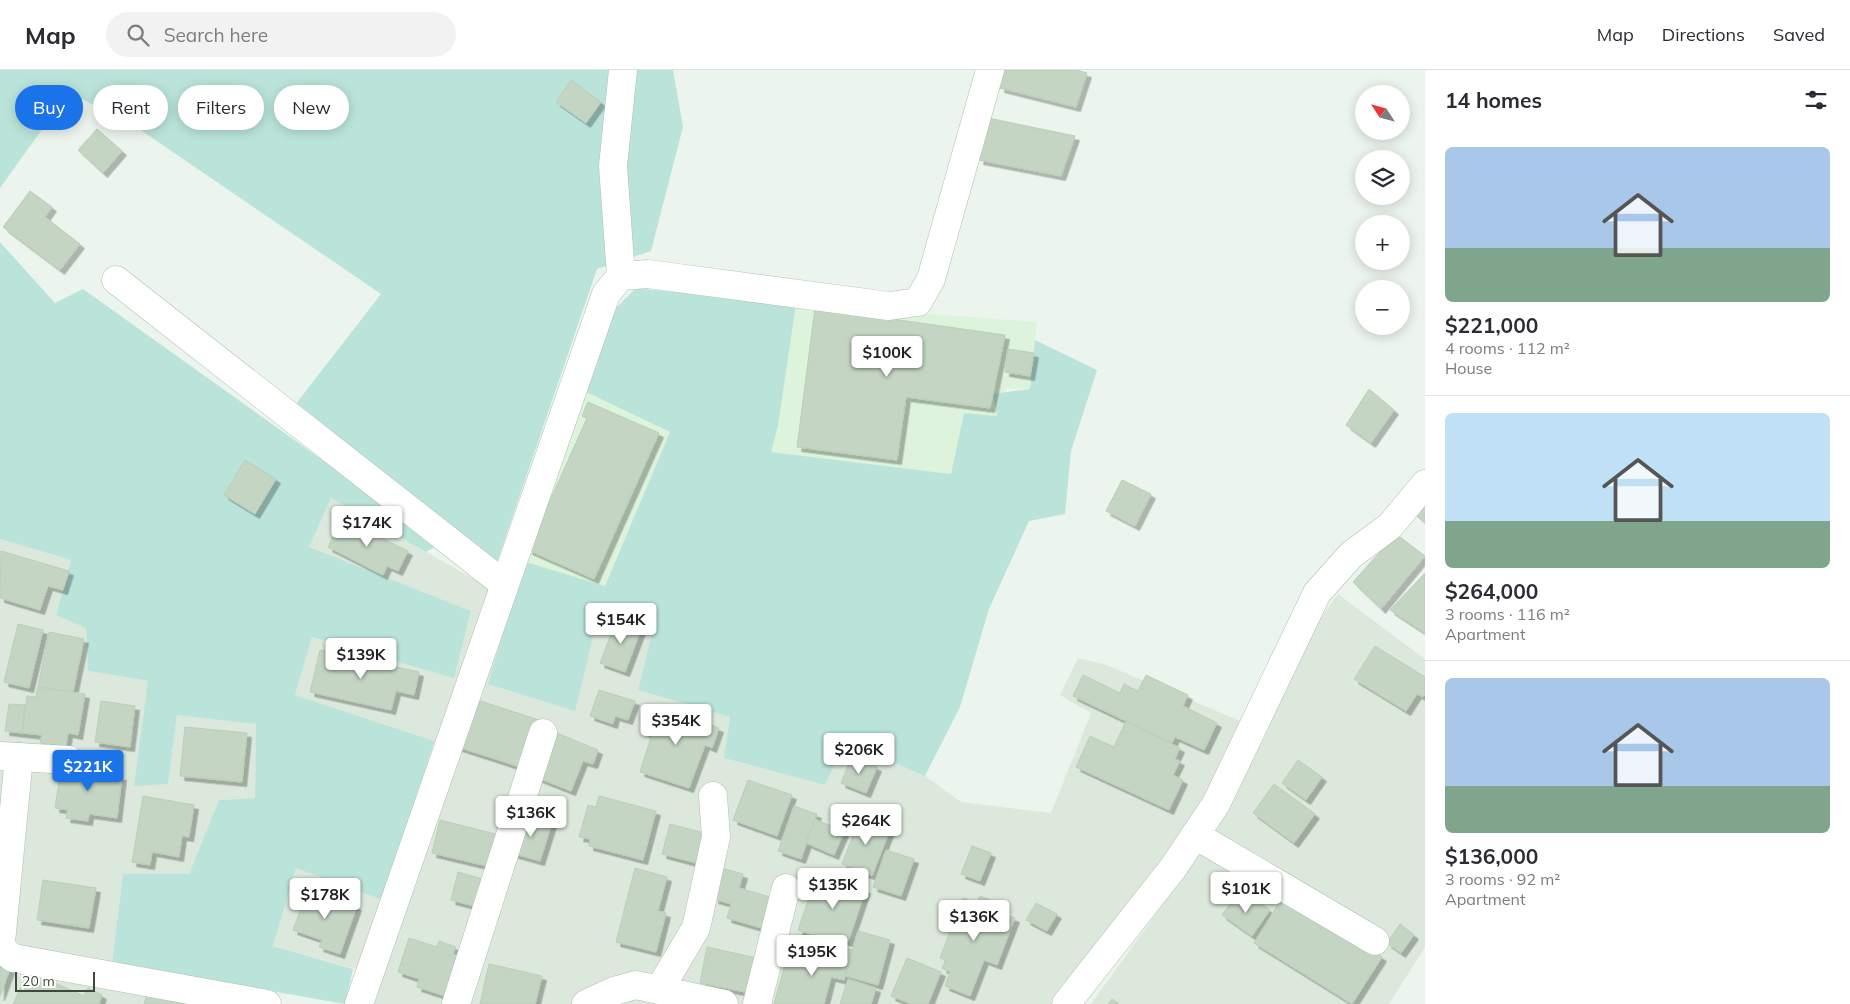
<!DOCTYPE html>
<meta charset="utf-8">
<style>
:root{--surface:#fff;--page:#f2f2f3;--text:#2b2b33;--muted:#7c7c81;--line:#e1e1e2;--accent:#1a73e8}
body{margin:0;font-family:Mulish,sans-serif;background:var(--page);color:var(--text);height:100vh;display:flex;flex-direction:column;font-size:19px;white-space:nowrap}
*{box-sizing:border-box;margin:0}
p{font-size:16px;color:var(--muted)}
.icon{flex:none;width:28px;height:28px;fill:none;stroke:currentColor;stroke-width:2;stroke-linecap:round;stroke-linejoin:round}
.map{position:relative;flex:1;overflow:hidden}
.drawer{display:flex;flex-direction:column;background:var(--surface);width:425px}
.drawer>*{flex:none}
.banner{position:absolute;left:15px;top:15px;width:475px;height:45px;display:flex;gap:10px}
.needle{width:32px;rotate:306deg}
.controls{position:absolute;left:1355px;top:15px;display:grid;gap:10px}
.controls a{display:grid;place-items:center;width:55px;height:55px;border-radius:50%;background:var(--surface);box-shadow:0 2px 12px #0003;font-size:25px}
.scale{position:absolute;left:15px;bottom:12px;width:80px;box-sizing:border-box;padding-left:5px;border:2px solid #3c493b;border-top:0;font-size:14px;line-height:18px;white-space:nowrap;color:#3c493b;-webkit-text-stroke:4px #fff;paint-order:stroke}
.price{position:absolute;translate:-50% -42px;padding:0 11px;border-radius:5px;background:#fff;color:#222;font-size:16px;line-height:32px;filter:drop-shadow(0 1px 2px #0008)}
.price::after{content:'';position:absolute;left:50%;top:30px;width:15px;height:11px;margin-left:-8px;background:inherit;clip-path:polygon(0 0,100% 0,50% 100%)}
.price.selected{background:var(--accent);color:#fff}
ul{padding:0;list-style:none}
li{display:grid;align-content:center;gap:10px;height:265px;padding:0 20px}
li+li{border-top:1px solid var(--line)}
li span{display:grid;place-items:center;height:155px;border-radius:8px;color:#555}
li>.icon{margin-inline-start:auto}
span .icon{width:90px;height:90px;fill:#fffc;stroke-width:1}
li b{font-size:21px}
h2{display:flex;justify-content:space-between;align-items:center;height:60px;padding:0 20px;font-size:21px}
.chip{padding:0 18px;border-radius:22px;background:var(--surface);box-shadow:0 2px 12px #0003;font-size:18px;line-height:45px}
.chip.selected{background:var(--accent);color:#fff}
header{display:flex;align-items:center;gap:30px;box-sizing:border-box;height:70px;padding:0 25px;background:var(--surface);border-bottom:1px solid var(--line)}
header strong{font-size:24px}
nav{display:flex;gap:28px;margin-inline-start:auto;font-size:18px}
.search{width:350px;height:45px;background:var(--page);display:flex;align-items:center;gap:12px;box-sizing:border-box;padding:0 18px;border-radius:28px;color:var(--muted);font-size:19px}
main{display:flex;flex:1;min-height:0}
.map>svg:first-child{display:block}
.residential{fill:#dbe8db}
.commercial{fill:#ddf3db}
.green{fill:#bae4da}
.building{fill:#c4d5c3;stroke:#b9cfb7;filter:url(#shadow)}
.lines{fill:none;stroke-linecap:round;stroke-linejoin:round}
.minor-casing{stroke:#b0bfb0;stroke-width:29}
.minor{stroke:#fff;stroke-width:28}
</style>
<header>
<strong>Map</strong>
<div class="search"><svg class="icon" aria-label="search" viewBox="0 0 24 24"><circle cx="10" cy="10" r="6"/><path d="M15 15l6 6"/></svg>Search here</div>
<nav><a>Map</a><a>Directions</a><a>Saved</a></nav>
</header>
<main>
<div class="map">
<svg width="1425" height="934" viewBox="0 0 1425 934">
<defs>
<filter id="shadow"><feDropShadow dx="4.5" dy="4.5" stdDeviation="0" flood-color="#0004"/></filter>
</defs>
<rect width="100%" height="100%" fill="#ecf5ed"/>
<g class="residential">
<polygon points="331,428 488,517 511,536 489,614 597,550 657,547 638,620 730,647 724,688 825,715 846,672 925,706 961,732 1051,743 1091,643 1060,625 1078,588 1104,594 1243,652 1194,748 1072,934 370,934 377,905 273,876 296,798 433,671 295,625 312,567 453,607 471,541 308,477"/>
<polygon points="0,469 71,490 56,545 86,557 88,601 148,611 168,714 177,645 256,653 255,728 219,730 189,804 123,805 109,917 225,934 0,934"/>
<polygon points="1338,524 1425,589 1425,877 1389,934 1091,934 1199,784 1315,556"/>
</g>
<g class="commercial">
<polygon points="796,234 1037,252 1030,319 1005,318 997,346 964,343 951,404 771,382 778,356"/>
<polygon points="586,322 670,362 605,516 526,492"/>
</g>
<g class="green">
<polygon points="0,0 673,0 683,57 651,181 597,199 496,495 295,335 381,224 142,61 69,22 0,118"/>
<polygon points="0,172 55,233 83,219 440,474 426,482 331,428 309,477 471,541 454,608 312,567 295,625 434,671 383,830 296,798 273,876 353,899 345,934 112,893 123,804 189,804 219,730 255,728 256,654 177,645 168,714 134,716 148,611 88,601 86,558 56,545 71,490 0,469"/>
<polygon points="636,218 796,234 778,356 771,382 951,404 964,343 997,346 993,324 1030,319 1035,270 1097,300 1071,381 1065,444 1029,451 989,539 960,637 925,706 846,672 825,715 724,688 730,647 638,620 656,547 597,550 575,641 488,614 511,536 526,492 605,516 670,362 586,322 615,239"/>
</g>
<g class="building">
<polygon points="1003,0 1076,0 1087,3 1076,37 1000,18"/>
<polygon points="571,10 601,32 586,53 556,32"/>
<polygon points="988,48 1075,66 1061,106 979,90"/>
<polygon points="97,59 122,81 103,103 78,80"/>
<polygon points="30,121 52,137 45,147 80,174 60,200 3,157"/>
<polygon points="815,238 1005,265 990,338 906,327 897,390 797,377"/>
<polygon points="1008,279 1034,283 1030,306 1005,302"/>
<polygon points="1369,319 1394,340 1371,373 1346,355"/>
<polygon points="588,332 659,363 594,509 528,480 587,348 582,346"/>
<polygon points="245,390 276,409 255,444 224,425"/>
<polygon points="1122,410 1151,424 1135,456 1106,441"/>
<polygon points="1425,428 1425,453 1412,441"/>
<polygon points="342,449 408,481 398,501 387,496 383,505 328,477"/>
<polygon points="1396,464 1425,486 1381,539 1353,512"/>
<polygon points="1,481 69,501 63,520 48,516 40,540 0,528"/>
<polygon points="1425,503 1425,563 1390,540"/>
<polygon points="617,548 642,557 625,602 600,593"/>
<polygon points="18,554 43,560 29,618 4,612"/>
<polygon points="49,562 84,569 73,622 38,617"/>
<polygon points="1375,576 1425,607 1425,623 1423,627 1417,624 1406,641 1354,609"/>
<polygon points="320,580 419,602 414,625 396,621 391,640 310,622"/>
<polygon points="1083,605 1120,623 1124,614 1138,621 1146,605 1188,625 1183,636 1217,653 1204,680 1175,667 1172,673 1073,626"/>
<polygon points="38,617 85,624 78,665 68,663 66,676 40,673 42,665 22,663 27,626 36,627"/>
<polygon points="599,620 635,631 628,650 615,646 613,654 590,646"/>
<polygon points="471,628 539,650 523,698 455,676"/>
<polygon points="101,631 135,636 130,677 95,672"/>
<polygon points="9,634 25,635 22,663 5,661"/>
<polygon points="653,635 719,658 712,678 705,675 689,718 640,702 652,664 644,662"/>
<polygon points="1126,651 1180,678 1175,689 1180,691 1173,705 1183,710 1169,740 1076,697 1090,666 1114,677"/>
<polygon points="185,657 247,663 242,712 180,706"/>
<polygon points="552,661 598,680 593,694 583,691 571,721 533,706"/>
<polygon points="852,686 877,697 866,723 841,713"/>
<polygon points="1298,690 1322,707 1306,730 1282,713"/>
<polygon points="75,692 93,694 91,702 122,706 117,748 89,744 88,751 66,748 68,740 55,738 61,699"/>
<polygon points="748,710 792,725 777,766 733,750"/>
<polygon points="1274,714 1315,744 1294,773 1253,743"/>
<polygon points="143,726 194,735 189,767 182,766 179,787 152,782 150,795 132,792"/>
<polygon points="599,726 656,741 643,790 589,776 590,769 579,767 588,735 596,737"/>
<polygon points="794,736 817,744 801,789 778,781"/>
<polygon points="522,744 552,753 540,791 511,783"/>
<polygon points="861,745 891,757 872,806 842,794"/>
<polygon points="815,749 844,762 834,785 806,773"/>
<polygon points="440,750 499,765 491,797 432,783"/>
<polygon points="670,754 708,764 700,794 662,784"/>
<polygon points="972,776 991,783 980,811 961,804"/>
<polygon points="886,780 914,789 901,826 873,817"/>
<polygon points="635,798 667,807 658,841 666,843 656,882 616,872"/>
<polygon points="722,798 743,804 739,818 777,829 768,860 727,848 731,834 714,829"/>
<polygon points="458,802 482,809 474,836 451,830"/>
<polygon points="824,805 866,819 848,872 834,868 831,871 798,860 809,828 816,830"/>
<polygon points="43,810 96,818 89,858 37,850"/>
<polygon points="308,819 357,836 340,884 319,877 322,870 293,860"/>
<polygon points="1246,824 1270,840 1252,866 1222,845 1236,826 1242,830"/>
<polygon points="1284,825 1382,887 1352,934 1254,873"/>
<polygon points="980,826 999,834 996,841 1015,848 997,895 984,890 970,926 945,916 950,902 942,898 946,890 940,888 963,828 977,833"/>
<polygon points="1036,833 1057,844 1047,861 1026,850"/>
<polygon points="1400,854 1414,865 1401,883 1387,873"/>
<polygon points="858,861 890,870 878,915 845,906"/>
<polygon points="409,868 437,877 439,871 456,877 453,884 464,888 451,928 417,917 419,909 398,902"/>
<polygon points="832,875 852,880 844,910 831,907 824,934 774,934 787,888 808,894 812,878 828,883"/>
<polygon points="707,877 757,888 750,923 700,913"/>
<polygon points="0,886 13,891 0,926"/>
<polygon points="907,888 941,902 928,934 911,934 891,926"/>
<polygon points="489,894 542,906 535,934 480,934"/>
<polygon points="28,901 84,926 88,918 102,925 99,933 101,934 13,934"/>
<polygon points="848,909 876,918 871,934 840,934"/>
<polygon points="147,924 183,934 144,934"/>
<polygon points="1112,929 1119,934 1108,934"/>
</g>
<g class="lines">
<g class="minor-casing">
<g id="minor">
<polyline points="621,206 613,96 623,0"/>
<polyline points="116,210 504,514"/>
<polyline points="1,686 69,690"/>
<polyline points="19,687 1,872 3,880 13,888 267,934"/>
<polyline points="1195,765 1375,871"/>
<polyline points="659,920 696,858 716,767 713,726"/>
<polyline points="359,934 606,224 621,206 648,204 889,236 918,232 931,209 990,0"/>
<polyline points="456,934 543,663"/>
<polyline points="586,934 614,921 636,915 724,934"/>
<polyline points="757,934 786,818"/>
<polyline points="1066,934 1173,798 1216,734 1317,523 1351,485 1390,456 1425,414"/>
</g>
</g>
<use href="#minor" class="minor"/>
</g>
</svg>
<div class="controls">
<a><svg class="needle" viewBox="-14 -14 28 28"><path d="M0-13l5 13h-10z" fill="#e53935"/><path d="M0 13l5-13h-10z" fill="#7c7c81"/></svg></a>
<a><svg class="icon" aria-label="layers" viewBox="0 0 24 24"><path d="M12 4l9 5-9 5-9-5zM3 14l9 5 9-5"/></svg></a>
<a>+</a>
<a>−</a>
</div>
<div class="scale">20 m</div>
<b class="price" style="left:887px;top:308px">$100K</b>
<b class="price" style="left:367px;top:478px">$174K</b>
<b class="price" style="left:621px;top:575px">$154K</b>
<b class="price" style="left:361px;top:610px">$139K</b>
<b class="price" style="left:676px;top:676px">$354K</b>
<b class="price" style="left:859px;top:705px">$206K</b>
<b class="price selected" style="left:88px;top:722px">$221K</b>
<b class="price" style="left:531px;top:768px">$136K</b>
<b class="price" style="left:866px;top:776px">$264K</b>
<b class="price" style="left:833px;top:840px">$135K</b>
<b class="price" style="left:1246px;top:844px">$101K</b>
<b class="price" style="left:325px;top:850px">$178K</b>
<b class="price" style="left:974px;top:872px">$136K</b>
<b class="price" style="left:812px;top:907px">$195K</b>
<div class="banner">
<a class="chip selected">Buy</a>
<a class="chip">Rent</a>
<a class="chip">Filters</a>
<a class="chip">New</a>
</div>
</div>
<section class="drawer">
<h2>14 homes<svg class="icon" aria-label="filters" viewBox="0 0 24 24"><path d="M4 7h16M4 17h16"/><circle cx="9" cy="7" r="2"/><circle cx="15" cy="17" r="2"/></svg></h2>
<ul>
<li><span style="background:linear-gradient(#a9c7e8 65%,#7fa58c 0)"><svg class="icon" aria-label="home" viewBox="0 0 24 24"><path d="M3 11l9-7 9 7M6 9v11h12V9"/></svg></span><div><b>$221,000</b><p>4 rooms · 112 m²</p><p>House</p></div></li>
<li><span style="background:linear-gradient(#bfe0f5 70%,#7fa58c 0)"><svg class="icon" aria-label="home" viewBox="0 0 24 24"><path d="M3 11l9-7 9 7M6 9v11h12V9"/></svg></span><div><b>$264,000</b><p>3 rooms · 116 m²</p><p>Apartment</p></div></li>
<li><span style="background:linear-gradient(#a9c7e8 70%,#7fa58c 0)"><svg class="icon" aria-label="home" viewBox="0 0 24 24"><path d="M3 11l9-7 9 7M6 9v11h12V9"/></svg></span><div><b>$136,000</b><p>3 rooms · 92 m²</p><p>Apartment</p></div></li>
</ul>
</section>
</main>
